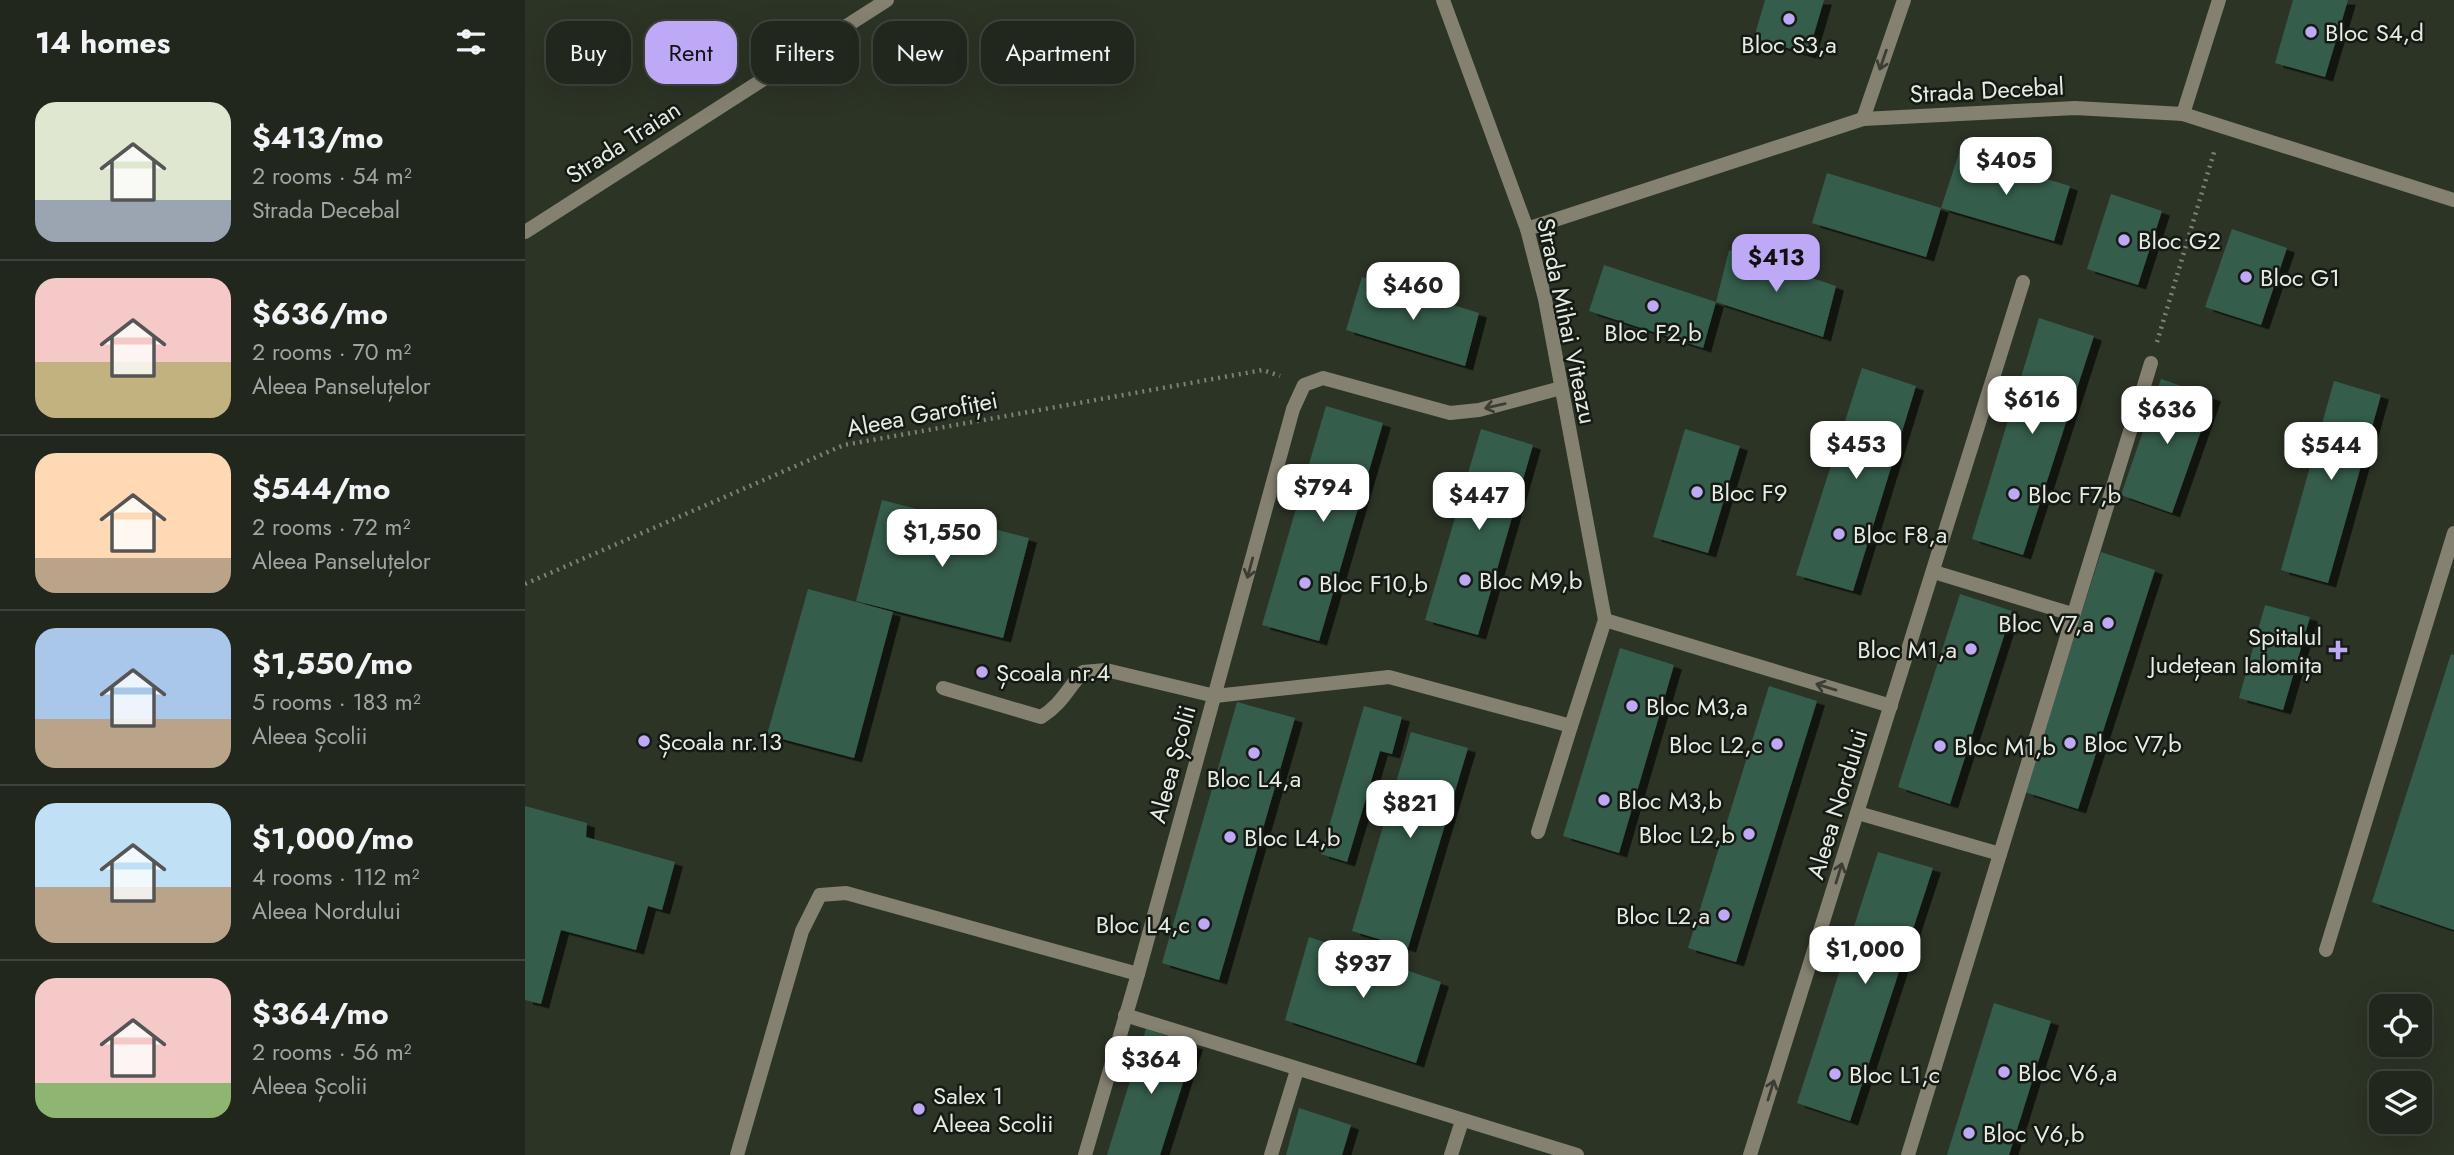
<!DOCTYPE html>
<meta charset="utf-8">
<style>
:root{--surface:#21271c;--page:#292f25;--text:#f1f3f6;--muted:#a2a5a3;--line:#3e443b;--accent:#bda9f5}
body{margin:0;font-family:Jost,sans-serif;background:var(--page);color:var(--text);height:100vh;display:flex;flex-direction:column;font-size:26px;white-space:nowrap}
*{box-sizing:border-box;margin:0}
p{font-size:23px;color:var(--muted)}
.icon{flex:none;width:38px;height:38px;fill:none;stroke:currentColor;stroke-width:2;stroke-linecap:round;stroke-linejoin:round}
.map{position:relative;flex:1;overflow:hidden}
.drawer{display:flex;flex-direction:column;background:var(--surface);width:525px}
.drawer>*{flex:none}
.banner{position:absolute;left:21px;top:21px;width:665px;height:63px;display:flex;gap:14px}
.buttons{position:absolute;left:1844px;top:994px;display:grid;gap:14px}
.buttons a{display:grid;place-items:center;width:63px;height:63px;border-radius:14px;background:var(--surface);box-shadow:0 7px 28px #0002,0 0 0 2px var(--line);font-size:35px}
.price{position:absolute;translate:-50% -60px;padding:0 16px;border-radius:14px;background:#fff;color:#222;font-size:23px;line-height:46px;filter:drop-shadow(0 2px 4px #0008)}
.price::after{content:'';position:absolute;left:50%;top:42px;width:21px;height:16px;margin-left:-10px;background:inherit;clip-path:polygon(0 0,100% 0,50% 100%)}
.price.selected{background:var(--accent);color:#111}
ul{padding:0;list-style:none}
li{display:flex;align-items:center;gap:21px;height:175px;padding:0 35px}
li+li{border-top:2px solid var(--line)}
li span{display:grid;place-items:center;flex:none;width:196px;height:140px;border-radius:21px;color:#555}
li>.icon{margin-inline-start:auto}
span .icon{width:84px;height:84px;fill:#fffc;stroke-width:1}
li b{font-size:30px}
h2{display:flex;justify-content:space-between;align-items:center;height:84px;padding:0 35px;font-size:30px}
.chip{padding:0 24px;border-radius:21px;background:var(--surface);box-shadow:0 7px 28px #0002,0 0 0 2px var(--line);font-size:24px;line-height:63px}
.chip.selected{background:var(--accent);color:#111}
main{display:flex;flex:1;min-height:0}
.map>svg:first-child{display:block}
.building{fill:#365d4c;filter:url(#shadow)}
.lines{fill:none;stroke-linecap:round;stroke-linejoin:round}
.path{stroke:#7b8276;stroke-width:4.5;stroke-dasharray:2 5;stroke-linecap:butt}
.service{stroke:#848171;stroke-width:14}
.minor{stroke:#848171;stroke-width:14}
.oneway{stroke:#3c3e35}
.poi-dot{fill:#bda9f5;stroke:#161a14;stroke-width:2.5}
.labels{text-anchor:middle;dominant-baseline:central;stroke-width:5;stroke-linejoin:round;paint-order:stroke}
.poi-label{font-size:24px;fill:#e7ece3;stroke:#161a14;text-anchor:start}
.street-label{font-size:24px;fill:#e7ece3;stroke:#161a14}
</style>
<main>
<section class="drawer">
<h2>14 homes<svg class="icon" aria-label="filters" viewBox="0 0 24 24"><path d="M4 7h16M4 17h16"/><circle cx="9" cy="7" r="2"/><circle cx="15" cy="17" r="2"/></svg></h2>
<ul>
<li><span style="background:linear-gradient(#dfe7d0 70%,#9aa5b1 0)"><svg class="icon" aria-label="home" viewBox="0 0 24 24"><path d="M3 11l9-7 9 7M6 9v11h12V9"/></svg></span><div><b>$413/mo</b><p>2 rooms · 54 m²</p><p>Strada Decebal</p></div></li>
<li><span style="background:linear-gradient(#f6c9c9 60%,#c2b280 0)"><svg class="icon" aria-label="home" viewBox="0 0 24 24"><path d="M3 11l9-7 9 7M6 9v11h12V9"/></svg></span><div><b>$636/mo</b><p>2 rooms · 70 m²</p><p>Aleea Panseluțelor</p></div></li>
<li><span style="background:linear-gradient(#ffd9b3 75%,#b9a48a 0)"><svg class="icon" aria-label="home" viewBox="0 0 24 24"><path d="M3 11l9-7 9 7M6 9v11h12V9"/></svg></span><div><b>$544/mo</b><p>2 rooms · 72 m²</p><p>Aleea Panseluțelor</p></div></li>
<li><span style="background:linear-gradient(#a9c7e8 65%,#b9a48a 0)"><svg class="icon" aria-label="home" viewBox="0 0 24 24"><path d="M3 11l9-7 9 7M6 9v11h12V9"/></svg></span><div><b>$1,550/mo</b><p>5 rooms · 183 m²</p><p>Aleea Școlii</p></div></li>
<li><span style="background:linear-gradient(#bfe0f5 60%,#b9a48a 0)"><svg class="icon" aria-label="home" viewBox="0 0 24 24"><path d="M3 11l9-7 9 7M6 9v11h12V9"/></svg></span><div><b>$1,000/mo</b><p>4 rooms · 112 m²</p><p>Aleea Nordului</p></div></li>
<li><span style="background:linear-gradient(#f6c9c9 75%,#8fb573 0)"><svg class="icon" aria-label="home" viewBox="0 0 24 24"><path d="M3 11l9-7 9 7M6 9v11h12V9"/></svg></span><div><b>$364/mo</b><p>2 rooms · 56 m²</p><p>Aleea Școlii</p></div></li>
</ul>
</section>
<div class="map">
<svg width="1929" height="1155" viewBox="0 0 1929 1155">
<defs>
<filter id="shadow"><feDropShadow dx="8" dy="4.5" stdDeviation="0" flood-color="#0009"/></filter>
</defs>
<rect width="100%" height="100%" fill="#2c3426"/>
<g class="building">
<polygon points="1240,0 1299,0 1283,54 1229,38"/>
<polygon points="1768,0 1823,0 1800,77 1750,63"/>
<polygon points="1434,153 1545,186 1529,241 1416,208"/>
<polygon points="1302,173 1416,208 1401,257 1287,223"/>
<polygon points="1586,194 1637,211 1613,285 1562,269"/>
<polygon points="1707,229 1762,248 1736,325 1680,307"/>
<polygon points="1204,250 1311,286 1298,337 1191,302"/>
<polygon points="1079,265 1191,302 1178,348 1064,311"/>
<polygon points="837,277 954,313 940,366 821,330"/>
<polygon points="1514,318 1569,336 1498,555 1447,539"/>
<polygon points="1337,368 1391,386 1328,591 1271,575"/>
<polygon points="1636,379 1688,397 1647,513 1596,495"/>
<polygon points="1809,381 1856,395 1803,583 1756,570"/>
<polygon points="801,406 858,423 794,641 737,625"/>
<polygon points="956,429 1008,445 953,635 900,620"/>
<polygon points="1160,429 1215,446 1183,553 1128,537"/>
<polygon points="357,500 504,538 478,638 331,601"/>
<polygon points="1576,552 1630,570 1553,809 1500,792"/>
<polygon points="283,589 368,612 329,758 242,735"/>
<polygon points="1435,594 1487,611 1425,804 1373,787"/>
<polygon points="1740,605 1785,617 1758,710 1714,698"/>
<polygon points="1095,648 1149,665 1094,853 1038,836"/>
<polygon points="1926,654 1929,655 1929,930 1847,902"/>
<polygon points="1244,686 1292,701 1211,962 1163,948"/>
<polygon points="712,702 770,718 694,980 637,963"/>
<polygon points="839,706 877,717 867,754 855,751 822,862 796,854"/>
<polygon points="886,732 943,748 883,948 827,931"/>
<polygon points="0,806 62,823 61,837 150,862 137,910 123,906 111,950 36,930 16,1004 0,1000"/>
<polygon points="1353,852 1408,868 1325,1121 1272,1103"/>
<polygon points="784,937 916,982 891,1063 760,1020"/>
<polygon points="1469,1003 1526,1021 1484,1155 1422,1155"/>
<polygon points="621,1029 670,1045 635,1155 582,1155"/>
<polygon points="774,1108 826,1125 817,1155 761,1155"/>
</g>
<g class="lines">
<g class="path">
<polyline points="1632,342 1690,149"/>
<polyline points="0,584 319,445 738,370 755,376"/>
</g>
<g class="service">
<path d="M418,688L516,717C537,704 542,689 558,672L581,670L690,696"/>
<polyline points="1801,950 1929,533"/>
<polyline points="212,1155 277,931 295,895 321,893 613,974"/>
</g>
<g class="minor">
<polyline points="1658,114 1694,0"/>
<polyline points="1338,119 1379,0"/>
<polyline points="1002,229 1338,119 1550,108 1658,114 1929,200"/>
<polyline points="0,232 362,0"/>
<polyline points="1409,572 1547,614"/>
<polyline points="1080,620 1366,706"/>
<polyline points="690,696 864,677 1046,726 1080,620 1020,299 1002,229 918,0"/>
<polyline points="1333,813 1475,854 1626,363"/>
<polyline points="1013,832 1046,726"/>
<polyline points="600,1015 1052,1155"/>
<polyline points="560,1155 613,974 768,409 779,385 798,378 925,413 954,410 1036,388"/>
<polyline points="746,1155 772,1070"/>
<polyline points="926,1155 937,1121"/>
<polyline points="1225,1155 1498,282"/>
<polyline points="1383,1155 1475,854"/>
</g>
</g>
<defs><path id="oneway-shaft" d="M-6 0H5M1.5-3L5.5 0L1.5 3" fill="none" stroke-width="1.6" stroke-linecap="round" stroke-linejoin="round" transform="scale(1.75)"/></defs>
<g class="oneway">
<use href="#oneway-shaft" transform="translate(1358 60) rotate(109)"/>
<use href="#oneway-shaft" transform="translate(970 406) rotate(167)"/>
<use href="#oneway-shaft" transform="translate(725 568) rotate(105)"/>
<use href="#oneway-shaft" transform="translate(1301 687) rotate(-163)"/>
<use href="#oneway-shaft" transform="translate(1314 873) rotate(-73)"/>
<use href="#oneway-shaft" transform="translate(1246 1090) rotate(-73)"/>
</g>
<g class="poi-dot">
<circle cx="1264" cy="19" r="7"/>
<circle cx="1786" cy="32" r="7"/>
<circle cx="1599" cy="240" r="7"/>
<circle cx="1721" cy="277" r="7"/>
<circle cx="1128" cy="306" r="7"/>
<circle cx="1172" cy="492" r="7"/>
<circle cx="1489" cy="494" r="7"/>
<circle cx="1314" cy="534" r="7"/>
<circle cx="940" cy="580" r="7"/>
<circle cx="780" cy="583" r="7"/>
<circle cx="1583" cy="623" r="7"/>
<circle cx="1446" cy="649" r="7"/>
<path d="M1809.5 639.5h7v7h7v7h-7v7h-7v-7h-7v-7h7z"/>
<circle cx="457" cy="672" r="7"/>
<circle cx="1107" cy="706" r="7"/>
<circle cx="119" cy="741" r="7"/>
<circle cx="1545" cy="743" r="7"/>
<circle cx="1252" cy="744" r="7"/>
<circle cx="1415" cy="746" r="7"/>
<circle cx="729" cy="753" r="7"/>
<circle cx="1079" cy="800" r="7"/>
<circle cx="1224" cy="834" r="7"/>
<circle cx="705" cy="837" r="7"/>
<circle cx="1199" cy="915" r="7"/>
<circle cx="679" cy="924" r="7"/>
<circle cx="1479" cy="1072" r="7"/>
<circle cx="1310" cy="1074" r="7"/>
<circle cx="394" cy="1109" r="7"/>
<circle cx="1444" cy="1133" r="7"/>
</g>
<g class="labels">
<g class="poi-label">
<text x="1800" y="32">Bloc S4,d</text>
<text x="1264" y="44" text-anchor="middle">Bloc S3,a</text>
<text x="1613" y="240">Bloc G2</text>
<text x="1735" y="277">Bloc G1</text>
<text x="1128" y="332" text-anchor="middle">Bloc F2,b</text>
<text x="1186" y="492">Bloc F9</text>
<text x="1503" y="494">Bloc F7,b</text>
<text x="1328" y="534">Bloc F8,a</text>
<text x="954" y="580">Bloc M9,b</text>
<text x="794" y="583">Bloc F10,b</text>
<text x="1569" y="623" text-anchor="end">Bloc V7,a</text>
<text x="1797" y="636" text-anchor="end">Spitalul<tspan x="1797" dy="28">Județean Ialomița</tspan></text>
<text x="1432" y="649" text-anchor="end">Bloc M1,a</text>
<text x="471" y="672">Școala nr.4</text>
<text x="1121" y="706">Bloc M3,a</text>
<text x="133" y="741">Școala nr.13</text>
<text x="1559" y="743">Bloc V7,b</text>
<text x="1238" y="744" text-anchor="end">Bloc L2,c</text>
<text x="1429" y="746">Bloc M1,b</text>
<text x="729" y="778" text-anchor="middle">Bloc L4,a</text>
<text x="1093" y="800">Bloc M3,b</text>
<text x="1210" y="834" text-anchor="end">Bloc L2,b</text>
<text x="719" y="837">Bloc L4,b</text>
<text x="1185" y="915" text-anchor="end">Bloc L2,a</text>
<text x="665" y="924" text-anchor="end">Bloc L4,c</text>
<text x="1493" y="1072">Bloc V6,a</text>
<text x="1324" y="1074">Bloc L1,c</text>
<text x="408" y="1095">Salex 1<tspan x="408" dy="28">Aleea Scolii</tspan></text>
<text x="1458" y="1133">Bloc V6,b</text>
</g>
<g class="street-label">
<text transform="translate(1462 90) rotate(-3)">Strada Decebal</text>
<text transform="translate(98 142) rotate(-33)">Strada Traian</text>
<text transform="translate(1042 321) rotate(78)">Strada Mihai Viteazu</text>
<text transform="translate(397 414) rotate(-11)">Aleea Garofiței</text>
<text transform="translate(647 764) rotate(-75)">Aleea Școlii</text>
<text transform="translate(1312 804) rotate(-73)">Aleea Nordului</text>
</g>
</g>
</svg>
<div class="buttons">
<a><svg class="icon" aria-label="locate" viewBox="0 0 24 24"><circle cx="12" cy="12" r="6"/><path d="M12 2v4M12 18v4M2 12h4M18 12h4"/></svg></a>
<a><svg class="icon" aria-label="layers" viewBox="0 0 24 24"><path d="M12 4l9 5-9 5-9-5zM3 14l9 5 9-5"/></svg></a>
</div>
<b class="price" style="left:1481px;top:197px">$405</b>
<b class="price selected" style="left:1251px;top:294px">$413</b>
<b class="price" style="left:888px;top:322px">$460</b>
<b class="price" style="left:1507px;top:436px">$616</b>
<b class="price" style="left:1642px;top:446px">$636</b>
<b class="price" style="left:1331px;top:481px">$453</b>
<b class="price" style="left:1806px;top:482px">$544</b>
<b class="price" style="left:798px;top:524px">$794</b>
<b class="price" style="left:954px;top:532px">$447</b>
<b class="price" style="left:417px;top:569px">$1,550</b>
<b class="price" style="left:885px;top:840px">$821</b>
<b class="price" style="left:1340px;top:986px">$1,000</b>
<b class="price" style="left:838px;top:1000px">$937</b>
<b class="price" style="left:626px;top:1096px">$364</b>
<div class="banner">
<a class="chip">Buy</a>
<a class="chip selected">Rent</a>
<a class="chip">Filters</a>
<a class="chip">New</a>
<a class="chip">Apartment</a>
</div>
</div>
</main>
